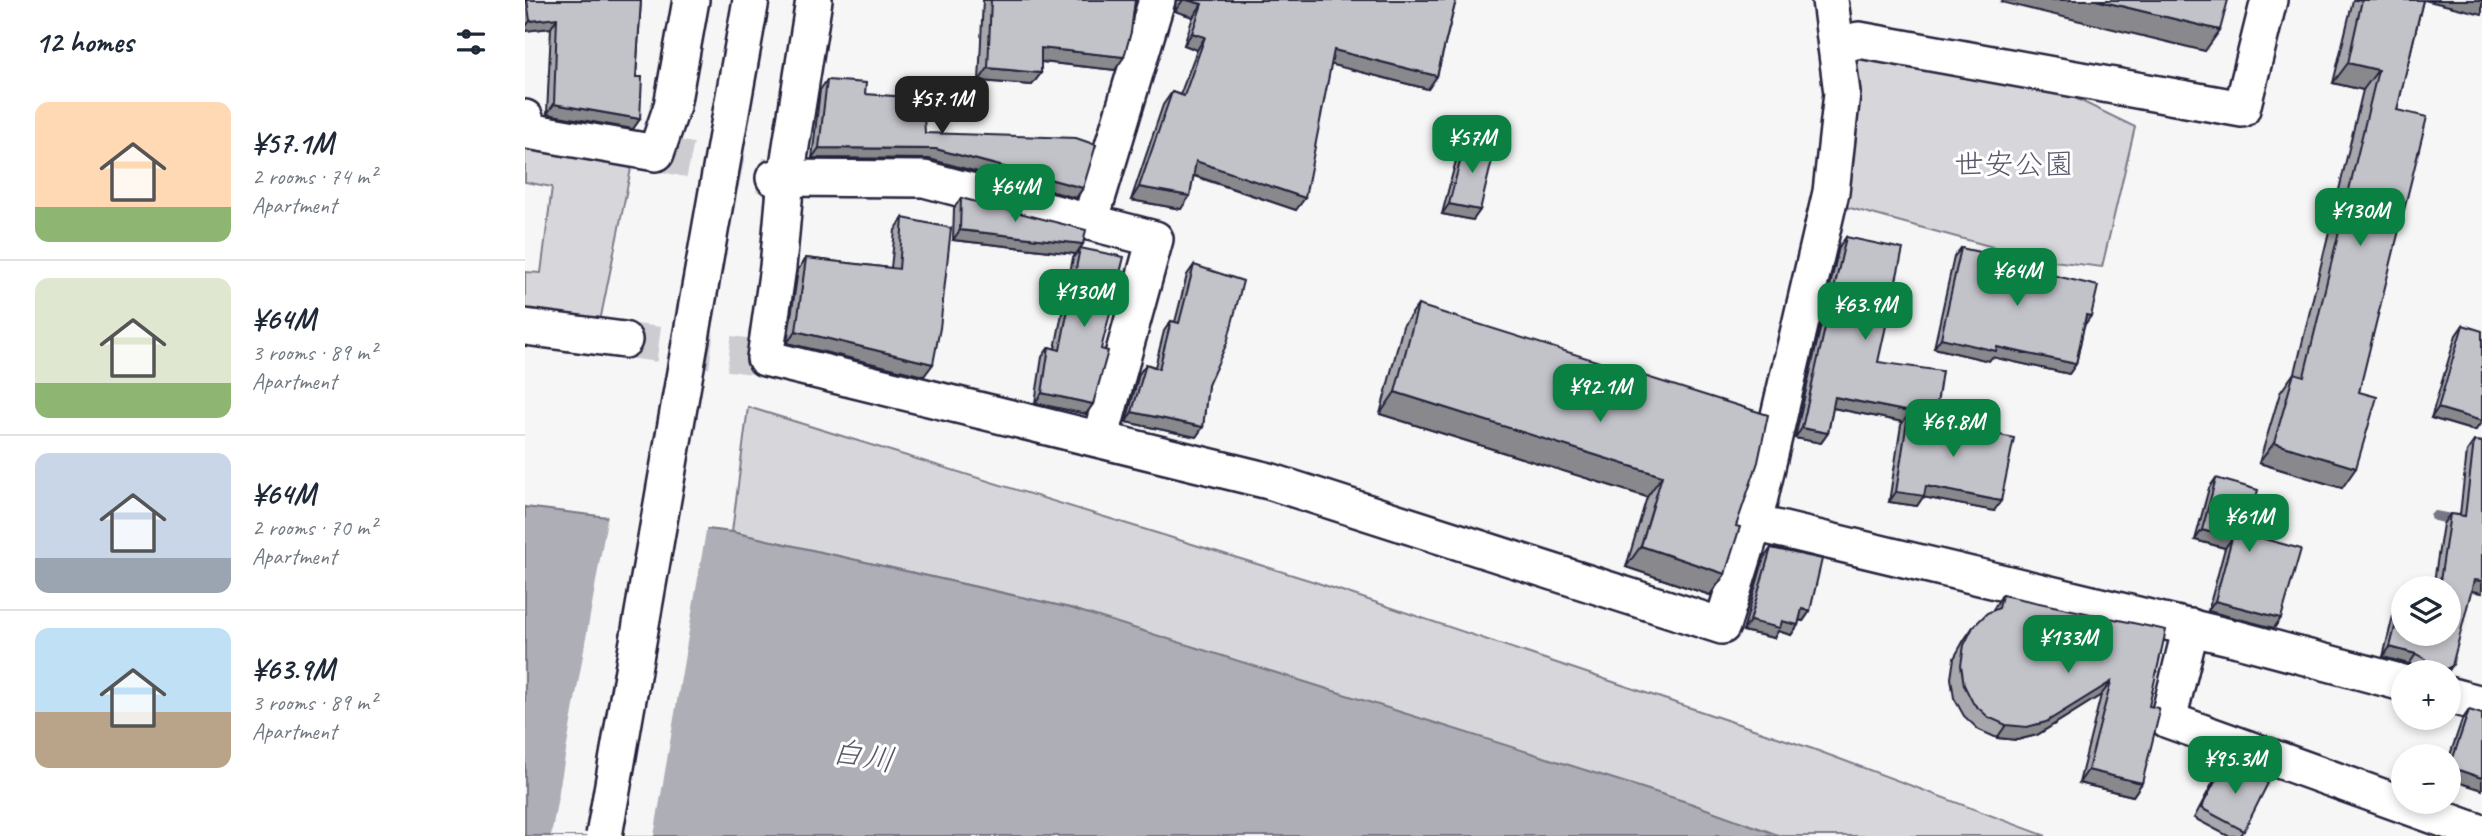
<!DOCTYPE html>
<meta charset="utf-8">
<style>
:root{--surface:#fff;--page:#f2f2f3;--text:#1f2937;--muted:#747a83;--line:#e0e1e3;--accent:#0b8043}
body{margin:0;font-family:Caveat,"Klee One",sans-serif;background:var(--page);color:var(--text);height:100vh;display:flex;flex-direction:column;font-size:26px;white-space:nowrap}
*{box-sizing:border-box;margin:0}
p{font-size:23px;color:var(--muted)}
.icon{flex:none;width:38px;height:38px;fill:none;stroke:currentColor;stroke-width:2;stroke-linecap:round;stroke-linejoin:round}
.map{position:relative;flex:1;overflow:hidden}
.details{display:flex;flex-direction:column;background:var(--surface);width:525px}
.details>*{flex:none}
.buttons{position:absolute;left:1866px;top:576px;display:grid;gap:14px}
.buttons a{display:grid;place-items:center;width:70px;height:70px;border-radius:50%;background:var(--surface);box-shadow:0 4px 10px #0003;font-size:35px}
.price{position:absolute;translate:-50% -60px;padding:0 16px;border-radius:14px;background:var(--accent);color:#fff;font-size:23px;line-height:46px;filter:drop-shadow(0 2px 4px #0008)}
.price::after{content:'';position:absolute;left:50%;top:42px;width:21px;height:16px;margin-left:-10px;background:inherit;clip-path:polygon(0 0,100% 0,50% 100%)}
.price.on{background:#222;color:#fff}
ul{padding:0;list-style:none}
li{display:flex;align-items:center;gap:21px;height:175px;padding:0 35px}
li+li{border-top:2px solid var(--line)}
li span{display:grid;place-items:center;flex:none;width:196px;height:140px;border-radius:14px;color:#555}
li>.icon{margin-inline-start:auto}
span .icon{width:84px;height:84px;fill:#fffc;stroke-width:1}
li b{font-size:30px}
h2{display:flex;justify-content:space-between;align-items:center;height:84px;padding:0 35px;font-size:30px}
main{display:flex;flex:1;min-height:0}
.map>svg:first-child{display:block}
.green{fill:#d7d7db;stroke:#7c7c8b;stroke-width:2}
.water{fill:#aeaeb7;stroke:#767685;stroke-width:2}
.pier{fill:#f6f6f7}
.lines{fill:none;stroke-linecap:round;stroke-linejoin:round}
.stream{stroke:#767685;stroke-width:10}
.minor-tunnel{stroke:#ccccd1;stroke-width:35;stroke-dasharray:35 18;stroke-linecap:butt}
.minor-casing{stroke:#22223b;stroke-width:40}
.minor{stroke:#fff;stroke-width:35}
.minor-bridge-casing{stroke:#22223b;stroke-width:40;stroke-linecap:butt}
.minor-bridge{stroke:#fff;stroke-width:35}
.wall{fill:#a7a7ad;stroke:#22223b;stroke-width:2;fill-rule:evenodd}
.shaded-wall{fill:#88888d;stroke:#22223b;stroke-width:2}
.building{fill:#c2c2c9;stroke:#22223b;stroke-width:2}
.labels{text-anchor:middle;dominant-baseline:central;stroke-width:6;stroke-linejoin:round;paint-order:stroke}
.park-label{font-size:30px;fill:#58586b;stroke:#fff}
.water-label{font-size:32px;font-style:italic;fill:#5a5a6d;stroke:#fff}
</style>
<main>
<section class="details">
<h2>12 homes<svg class="icon" aria-label="filters" viewBox="0 0 24 24"><path d="M4 7h16M4 17h16"/><circle cx="9" cy="7" r="2"/><circle cx="15" cy="17" r="2"/></svg></h2>
<ul>
<li><span style="background:linear-gradient(#ffd9b3 75%,#8fb573 0)"><svg class="icon" aria-label="home" viewBox="0 0 24 24"><path d="M3 11l9-7 9 7M6 9v11h12V9"/></svg></span><div><b>¥57.1M</b><p>2 rooms · 74 m²</p><p>Apartment</p></div></li>
<li><span style="background:linear-gradient(#dfe7d0 75%,#8fb573 0)"><svg class="icon" aria-label="home" viewBox="0 0 24 24"><path d="M3 11l9-7 9 7M6 9v11h12V9"/></svg></span><div><b>¥64M</b><p>3 rooms · 89 m²</p><p>Apartment</p></div></li>
<li><span style="background:linear-gradient(#c9d6e8 75%,#9aa5b1 0)"><svg class="icon" aria-label="home" viewBox="0 0 24 24"><path d="M3 11l9-7 9 7M6 9v11h12V9"/></svg></span><div><b>¥64M</b><p>2 rooms · 70 m²</p><p>Apartment</p></div></li>
<li><span style="background:linear-gradient(#bfe0f5 60%,#b9a48a 0)"><svg class="icon" aria-label="home" viewBox="0 0 24 24"><path d="M3 11l9-7 9 7M6 9v11h12V9"/></svg></span><div><b>¥63.9M</b><p>3 rooms · 89 m²</p><p>Apartment</p></div></li>
</ul>
</section>
<div class="map">
<svg width="1957" height="836" viewBox="0 0 1957 836">
<rect width="100%" height="100%" fill="#f6f6f7"/>
<filter id="ink" filterUnits="userSpaceOnUse"><feTurbulence type="fractalNoise" baseFrequency=".0143" numOctaves="2"/><feDisplacementMap in="SourceGraphic" scale="14" xChannelSelector="R" yChannelSelector="G"/><feConvolveMatrix kernelMatrix="1 2 1 2 8 2 1 2 1" color-interpolation-filters="sRGB"/></filter>
<g filter="url(#ink)">
<g class="green">
<polygon points="1344,50 1519,83 1610,127 1577,267 1512,259 1303,202 1323,66"/>
<polygon points="0,137 110,149 72,336 0,327 0,272 16,273 27,187 0,182"/>
<polygon points="223,407 787,581 1288,749 1521,836 1230,836 545,608 207,532"/>
</g>
<polygon class="water" points="0,507 207,532 545,608 1165,803 1256,836 0,836"/>
<polygon class="pier" points="83,514 182,525 129,836 26,836"/>
<g class="lines">
<polyline class="stream" points="1910,516 1957,525"/>
<g class="minor-tunnel">
<polyline points="131,153 249,178"/>
<polyline points="99,340 240,358"/>
</g>
<g class="minor-casing">
<g id="minor">
<polyline points="289,0 261,178 253,267 240,358 744,481 1197,626 1229,523"/>
<polyline points="1305,0 1317,93 1306,192 1229,523 1713,639 1878,683"/>
<polyline points="1311,46 1334,40 1717,109 1744,0"/>
<polyline points="0,118 3,131 131,153 147,106 166,0"/>
<polyline points="249,178 399,179 630,239 575,439"/>
<polyline points="565,222 632,0"/>
<polyline points="0,327 99,340"/>
<polyline points="166,338 226,0"/>
<polyline points="1666,627 1643,720 1957,833"/>
<polyline points="1923,695 1957,704"/>
</g>
</g>
<use href="#minor" class="minor"/>
<g class="minor-bridge-casing">
<polyline id="minor-bridge" points="79,836 166,338"/>
</g>
<use href="#minor-bridge" class="minor-bridge"/>
</g>
<g class="wall">
<polygon points="0,0 116,0 111,77 115,119 108,129 22,114 26,28 0,31"/>
<polygon points="458,0 610,0 590,70 516,62 516,73 507,85 454,81"/>
<polygon points="651,0 931,0 912,76 903,89 806,64 771,210 669,176 656,209 606,200 638,105 647,92 655,95 672,50 659,45 668,17 650,11"/>
<polygon points="1828,0 1898,0 1872,110 1834,392 1817,488 1734,463 1755,393 1769,373 1770,373 1838,90 1808,83"/>
<polygon points="302,80 340,94 400,133 558,188 551,198 404,159 287,158 295,90"/>
<polygon points="941,139 955,210 948,220 917,214 934,149"/>
<polygon points="436,198 558,244 551,254 428,240 429,208"/>
<polygon points="378,218 399,376 262,343 273,270 281,258 366,268 370,230"/>
<polygon points="1321,237 1353,362 1410,417 1409,419 1432,426 1469,511 1398,497 1392,506 1364,502 1376,425 1378,422 1308,408 1303,433 1296,443 1270,438 1314,247"/>
<polygon points="555,248 576,349 568,404 561,414 510,403 517,357 524,347 530,349 548,258"/>
<polygon points="1436,248 1485,265 1559,326 1551,364 1544,374 1467,357 1464,361 1409,348 1429,257"/>
<polygon points="669,265 683,385 678,427 671,437 601,422 614,374 621,364 630,367 639,331 646,321 650,322 662,275"/>
<polygon points="893,305 1211,526 1200,574 1185,595 1101,567 1122,497 855,414 878,326"/>
<polygon points="1938,325 1957,421 1950,431 1906,418 1931,335"/>
<path d="M1949,441L1957,442V593L1946,591L1923,672H1894L1893,669L1884,664L1858,657L1874,591L1881,581L1908,588L1918,524L1925,514L1935,515L1942,451ZM1878,588H1923L1878,634Z"/>
<polygon points="1691,478 1721,534 1756,618 1749,628 1683,611 1700,548 1670,540 1684,488"/>
<polygon points="1246,548 1285,611 1278,621 1274,620 1273,625 1266,635 1253,631 1249,638 1218,631 1239,558"/>
<polygon points="1477,595 1624,706 1617,783 1608,796 1554,783 1576,695 1512,735 1492,740 1472,738 1454,730 1439,716 1429,698 1426,678 1429,658 1439,640 1448,627 1467,611"/>
<polygon points="1944,710 1923,779 1923,761 1937,720"/>
<polygon points="1701,761 1719,831 1715,836 1703,836 1669,818 1694,771"/>
</g>
<g class="shaded-wall">
<polygon points="658,0 662,0 677,4 668,17 650,11"/>
<polygon points="1478,0 1571,0 1695,30 1680,51 1476,2"/>
<polygon points="1899,0 1957,0 1957,14"/>
<polygon points="32,18 26,28 0,31 0,27 5,21"/>
<polygon points="667,33 680,37 672,50 659,45"/>
<polygon points="516,48 599,57 590,70 508,61"/>
<polygon points="809,50 912,76 903,89 800,63"/>
<polygon points="1823,63 1853,70 1838,90 1808,83"/>
<polygon points="463,68 516,73 507,85 454,81"/>
<polygon points="29,104 115,119 108,129 22,114"/>
<polygon points="294,148 411,149 558,188 551,198 404,159 287,158"/>
<polygon points="671,161 780,198 771,210 662,173"/>
<polygon points="614,187 665,196 656,209 606,200"/>
<polygon points="924,204 955,210 948,220 917,214"/>
<polygon points="435,230 558,244 551,254 428,240"/>
<polygon points="1561,315 1566,316 1559,326"/>
<polygon points="271,331 408,364 399,376 262,343"/>
<polygon points="1416,338 1472,347 1551,364 1544,374 1467,357 1464,361 1409,348"/>
<polygon points="870,392 1137,476 1122,497 855,414"/>
<polygon points="517,393 568,404 561,414 510,403"/>
<polygon points="1310,397 1410,417 1403,427 1383,415 1378,422 1303,407"/>
<polygon points="1913,408 1957,421 1950,431 1906,418"/>
<polygon points="607,412 678,427 671,437 601,422"/>
<polygon points="1277,428 1303,433 1296,443 1270,438"/>
<polygon points="1749,443 1831,468 1817,488 1734,463"/>
<polygon points="1401,486 1476,501 1469,511 1398,497 1392,506 1364,502 1371,492"/>
<polygon points="1677,530 1707,538 1700,548 1670,540"/>
<polygon points="1116,546 1200,574 1185,595 1101,567"/>
<polygon points="1949,580 1957,581 1957,593 1942,590"/>
<polygon points="1690,601 1756,618 1749,628 1683,611"/>
<polygon points="1277,609 1285,611 1278,621 1270,619"/>
<polygon points="1225,621 1257,621 1273,625 1266,635 1253,631 1249,638 1218,631"/>
<polygon points="1865,647 1891,654 1884,664 1858,657"/>
<polygon points="1927,666 1923,672 1915,672"/>
<polygon points="1586,682 1576,695 1512,735 1492,740 1472,738 1481,725"/>
<polygon points="1925,767 1957,778 1957,790 1923,779 1923,769"/>
<polygon points="1563,770 1617,783 1608,796 1554,783"/>
</g>
<g class="building">
<polygon points="2,0 116,0 111,77 117,77 115,119 29,104 32,18 5,21"/>
<polygon points="466,0 610,0 606,32 599,57 516,48 516,73 463,68"/>
<polygon points="662,0 931,0 912,76 809,50 780,198 671,161 665,196 614,187 647,92 659,96 680,37 667,33 677,4"/>
<polygon points="1571,0 1703,0 1695,30"/>
<polygon points="1837,0 1898,0 1872,110 1902,117 1834,392 1852,397 1831,468 1749,443 1769,373 1779,376 1853,70 1823,63"/>
<polygon points="302,80 341,83 340,94 398,98 400,133 551,138 571,145 558,188 411,149 294,148"/>
<polygon points="941,139 970,148 955,210 924,204"/>
<polygon points="436,198 561,230 558,244 435,230"/>
<polygon points="378,218 426,228 415,328 408,364 271,331 281,258 374,269"/>
<polygon points="1321,237 1378,249 1353,362 1417,371 1410,417 1310,397 1303,433 1277,428"/>
<polygon points="555,248 599,257 576,349 583,351 568,404 517,393 524,347 535,350"/>
<polygon points="1436,248 1487,259 1485,265 1573,286 1566,316 1561,315 1551,364 1472,347 1471,351 1416,338"/>
<polygon points="669,265 718,281 702,343 683,385 678,427 607,412 621,364 634,369 646,321 654,323"/>
<polygon points="893,305 1243,415 1233,462 1211,526 1215,527 1200,574 1116,546 1137,476 870,392"/>
<polygon points="1938,325 1957,331 1957,421 1913,408"/>
<polygon points="1383,415 1432,422 1432,426 1489,438 1476,501 1401,486 1399,496 1371,492"/>
<polygon points="1949,441 1957,442 1957,581 1949,580 1927,666 1915,672 1913,672 1905,670 1900,659 1891,654 1865,647 1878,595 1878,634 1923,634 1923,588 1914,588 1925,514 1940,516"/>
<polygon points="1691,478 1733,490 1721,534 1776,549 1756,618 1690,601 1707,538 1677,530"/>
<polygon points="1246,548 1297,559 1285,611 1277,609 1273,625 1257,621 1255,628 1225,621"/>
<polygon points="1881,581 1908,588 1880,588"/>
<polygon points="1477,595 1641,630 1624,706 1633,708 1634,715 1617,783 1563,770 1586,682 1521,722 1502,727 1481,725 1463,717 1448,703 1439,685 1436,665 1439,645 1448,627 1462,613 1474,608"/>
<polygon points="1944,710 1957,714 1957,778 1925,767"/>
<polygon points="1701,761 1743,783 1719,831 1676,808"/>
</g>
</g>
<g class="labels">
<g class="park-label">
<text x="1489" y="164">世安公園</text>
</g>
<g class="water-label">
<text transform="translate(338 756) rotate(9)">白川</text>
</g>
</g>
</svg>
<div class="buttons">
<a><svg class="icon" aria-label="layers" viewBox="0 0 24 24"><path d="M12 4l9 5-9 5-9-5zM3 14l9 5 9-5"/></svg></a>
<a>+</a>
<a>−</a>
</div>
<b class="price on" style="left:417px;top:136px">¥57.1M</b>
<b class="price" style="left:947px;top:175px">¥57M</b>
<b class="price" style="left:490px;top:224px">¥64M</b>
<b class="price" style="left:1835px;top:248px">¥130M</b>
<b class="price" style="left:1492px;top:308px">¥64M</b>
<b class="price" style="left:559px;top:329px">¥130M</b>
<b class="price" style="left:1340px;top:342px">¥63.9M</b>
<b class="price" style="left:1075px;top:424px">¥92.1M</b>
<b class="price" style="left:1428px;top:459px">¥69.8M</b>
<b class="price" style="left:1724px;top:554px">¥61M</b>
<b class="price" style="left:1543px;top:675px">¥133M</b>
<b class="price" style="left:1710px;top:796px">¥95.3M</b>
</div>
</main>
